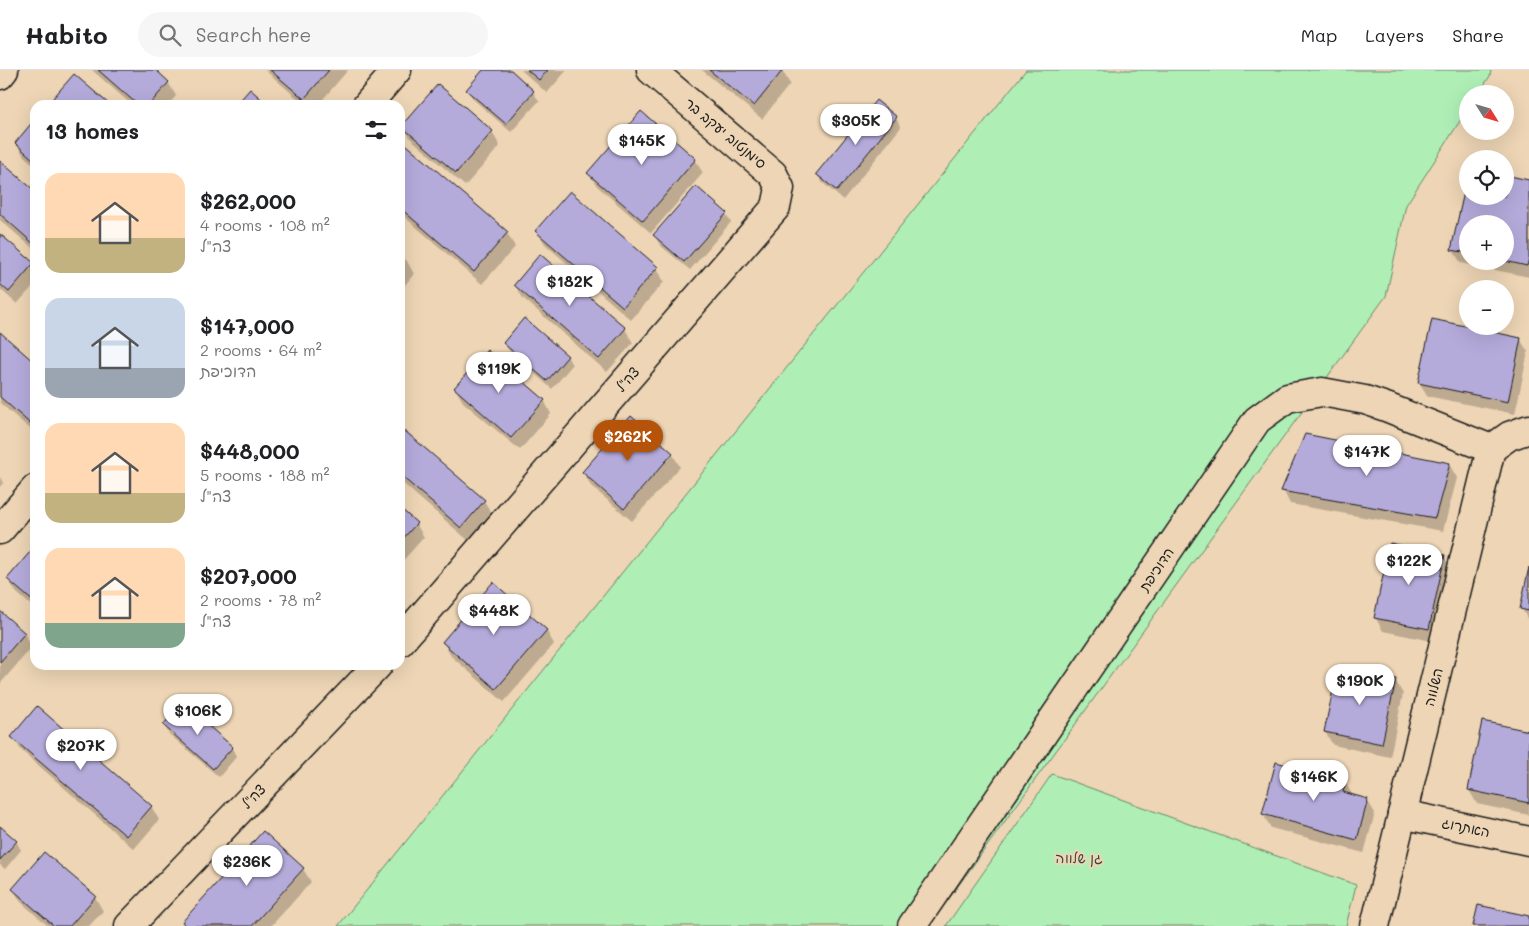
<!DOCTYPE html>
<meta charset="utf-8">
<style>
:root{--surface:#fff;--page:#f6f6f6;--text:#202124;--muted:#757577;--line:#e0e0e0;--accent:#b45309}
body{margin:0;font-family:Mali,"Playpen Sans Hebrew",sans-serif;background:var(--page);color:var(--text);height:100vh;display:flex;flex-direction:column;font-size:19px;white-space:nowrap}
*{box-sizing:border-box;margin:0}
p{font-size:16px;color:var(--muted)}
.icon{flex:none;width:28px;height:28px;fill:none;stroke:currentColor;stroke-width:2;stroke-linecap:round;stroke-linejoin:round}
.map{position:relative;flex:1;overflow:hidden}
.side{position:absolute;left:30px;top:30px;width:375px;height:570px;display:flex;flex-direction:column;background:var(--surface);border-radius:15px;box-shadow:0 5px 20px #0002}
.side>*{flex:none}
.needle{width:32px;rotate:127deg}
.tools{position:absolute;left:1459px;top:15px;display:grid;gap:10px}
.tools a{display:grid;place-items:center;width:55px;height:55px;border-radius:50%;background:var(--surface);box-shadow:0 5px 20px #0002;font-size:25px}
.price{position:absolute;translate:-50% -42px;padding:0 11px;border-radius:18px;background:#fff;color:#222;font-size:16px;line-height:32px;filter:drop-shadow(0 1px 2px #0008)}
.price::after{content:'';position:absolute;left:50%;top:30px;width:15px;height:11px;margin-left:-8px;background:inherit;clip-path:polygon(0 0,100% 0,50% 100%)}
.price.selected{background:var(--accent);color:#fff}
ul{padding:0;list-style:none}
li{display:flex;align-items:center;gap:15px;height:125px;padding:0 15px}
li span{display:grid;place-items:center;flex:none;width:140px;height:100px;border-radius:15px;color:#555}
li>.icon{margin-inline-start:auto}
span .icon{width:60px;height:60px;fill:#fffc;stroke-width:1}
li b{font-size:21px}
h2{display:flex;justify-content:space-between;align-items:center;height:60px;padding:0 15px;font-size:21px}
header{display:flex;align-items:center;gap:30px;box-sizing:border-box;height:70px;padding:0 25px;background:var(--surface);border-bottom:1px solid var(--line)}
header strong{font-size:24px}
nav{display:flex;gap:28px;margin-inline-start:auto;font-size:18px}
.search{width:350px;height:45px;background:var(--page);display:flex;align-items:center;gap:12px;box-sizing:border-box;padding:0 18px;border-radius:28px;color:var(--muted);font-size:19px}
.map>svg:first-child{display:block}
.green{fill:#afefb6;stroke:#668669}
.shadow{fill:#0003;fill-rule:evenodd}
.building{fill:#b5abdb;stroke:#1c1c1c}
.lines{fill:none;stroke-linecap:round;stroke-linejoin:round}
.minor-casing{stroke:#1c1c1c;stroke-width:31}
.minor{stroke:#edd5b5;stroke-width:28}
.labels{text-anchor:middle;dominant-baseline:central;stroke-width:4;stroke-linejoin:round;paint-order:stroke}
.street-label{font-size:14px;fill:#1c1c1c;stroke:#edd5b5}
.park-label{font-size:14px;fill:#39463b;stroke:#edd5b5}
</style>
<header>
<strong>Habito</strong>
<div class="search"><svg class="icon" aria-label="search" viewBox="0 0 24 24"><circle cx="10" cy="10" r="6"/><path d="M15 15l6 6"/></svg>Search here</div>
<nav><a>Map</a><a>Layers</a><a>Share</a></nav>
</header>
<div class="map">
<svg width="1529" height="856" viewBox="0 0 1529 856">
<rect width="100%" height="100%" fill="#edd5b5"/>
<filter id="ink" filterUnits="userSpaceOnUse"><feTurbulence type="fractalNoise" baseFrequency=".02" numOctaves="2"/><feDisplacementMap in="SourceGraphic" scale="10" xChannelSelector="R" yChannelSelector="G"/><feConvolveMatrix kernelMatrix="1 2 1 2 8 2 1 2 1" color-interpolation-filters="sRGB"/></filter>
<g filter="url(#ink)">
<g class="green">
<polygon points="1026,0 1491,0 1490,6 1478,24 1468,24 1467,40 1406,135 1386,226 929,856 338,856"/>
<polygon points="1052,704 1356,815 1346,856 946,856"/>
</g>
<g class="shadow">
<polygon points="92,0 154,0 168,12 176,26 168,35 132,35"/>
<polygon points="265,0 348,0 318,35 305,35"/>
<polygon points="485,0 509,0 533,22 539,31 511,62 473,29 468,20"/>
<polygon points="521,0 567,0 547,23"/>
<polygon points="702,0 782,0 790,14 762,49"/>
<polygon points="896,48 901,57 843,130 823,113 817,105"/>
<polygon points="35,51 35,96 24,86 16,73"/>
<polygon points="403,56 492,62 500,76 465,116 411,69"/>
<polygon points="400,71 507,163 515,177 482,214 400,143"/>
<polygon points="695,90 703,103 651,163 597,116 589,103"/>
<polygon points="0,93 35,123 35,180 0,150"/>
<path d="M1505,107L1529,111V207L1461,193L1453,180L1468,126H1505ZM1468,154H1505V191H1468Z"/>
<polygon points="726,144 731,152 690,200 660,175 655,166"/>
<polygon points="537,161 657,198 664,212 631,250 545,174"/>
<polygon points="0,165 35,197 35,214 17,234 0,219"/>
<polygon points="400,185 407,191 414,204 400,221"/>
<polygon points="540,186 625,259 633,273 607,302 523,228 515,215"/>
<polygon points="0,264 35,294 35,363 0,333"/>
<polygon points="1520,269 1528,282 1515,344 1427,326 1419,313"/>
<polygon points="504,273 567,286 572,295 552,319 510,282"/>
<polygon points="455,318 544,330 551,344 520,380 463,332"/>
<polygon points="406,363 484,431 492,444 469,471 400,411 400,369"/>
<polygon points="672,383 680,397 632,451 591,416 584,403"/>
<polygon points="1449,394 1457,408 1443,461 1290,434 1283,420"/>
<polygon points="0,407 3,413 0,417"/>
<polygon points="400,440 416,454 424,467 400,494"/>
<polygon points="35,478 35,539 16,522 8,509"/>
<polygon points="1444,486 1452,500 1437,572 1383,561 1375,547"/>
<polygon points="1529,504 1529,552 1522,539"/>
<polygon points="0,542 24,563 32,577 0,614"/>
<polygon points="546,560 554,574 504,632 451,586 443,572"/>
<polygon points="1395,610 1403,624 1390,687 1333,675 1325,662"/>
<polygon points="164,655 232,677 237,686 219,707 169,664"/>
<polygon points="1529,662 1529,745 1477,734 1469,720"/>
<polygon points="13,667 151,736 159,750 134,779 21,680"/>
<polygon points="1345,712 1353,726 1367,730 1375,743 1364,783 1271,758 1263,744"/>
<polygon points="0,758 16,771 21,780 5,799 0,795"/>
<polygon points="303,799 311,812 271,856 186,856 183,852"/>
<polygon points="13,819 95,827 103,841 89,856 48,856 21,832"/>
</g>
<g class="building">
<polygon points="98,0 156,0 169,12 149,35 138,35"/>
<polygon points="270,0 329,0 304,29"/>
<polygon points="483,0 511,0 534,21 506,54 466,20"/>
<polygon points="527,0 548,0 539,10"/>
<polygon points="709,0 783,0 754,36"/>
<polygon points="74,4 110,35 47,35"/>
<polygon points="438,14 493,61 456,103 401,56"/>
<polygon points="250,19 268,35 236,35"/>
<polygon points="876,30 897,47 837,121 816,104"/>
<polygon points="641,41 696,89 643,151 587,103"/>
<polygon points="35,49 35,91 15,73"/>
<polygon points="400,69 508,162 474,202 400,138"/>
<polygon points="0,91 35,121 35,175 0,144"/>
<polygon points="1468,104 1468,126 1505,126 1505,105 1529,110 1529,188 1527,196 1505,191 1505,154 1468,154 1468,183 1451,180"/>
<polygon points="696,116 727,143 684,192 653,165"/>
<polygon points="570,121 658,197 623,237 535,161"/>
<polygon points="0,164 34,193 9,222 0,214"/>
<polygon points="540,184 626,258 599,289 514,215"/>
<polygon points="524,248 568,286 547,311 503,273"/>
<polygon points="1432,249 1521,268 1508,332 1418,313"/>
<polygon points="0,262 35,293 35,358 0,327"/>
<polygon points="487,280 545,330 511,368 454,318"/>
<polygon points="631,346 673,383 624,439 582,402"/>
<polygon points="405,361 485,430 461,458 400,405 400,367"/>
<polygon points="1305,364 1450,393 1435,448 1281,421"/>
<polygon points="400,438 417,453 400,472"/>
<polygon points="1390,473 1445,485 1429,559 1374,548"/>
<polygon points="35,476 35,533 7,509"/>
<polygon points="1529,497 1529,541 1520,539"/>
<polygon points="493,512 547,560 496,619 442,572"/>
<polygon points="0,541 25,563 0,592"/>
<polygon points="1338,597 1396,609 1382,674 1324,662"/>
<polygon points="182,633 233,677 213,699 163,655"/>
<polygon points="37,636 152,736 126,766 11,667"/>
<polygon points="1482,651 1529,661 1529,733 1468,720"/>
<polygon points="1276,692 1346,711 1343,722 1368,729 1357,770 1262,744"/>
<polygon points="0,756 17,771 0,790"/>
<polygon points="263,761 304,798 252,856 186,856 182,852"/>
<polygon points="44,782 96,826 70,856 54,856 12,819"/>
<polygon points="1478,835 1529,846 1529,856 1473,856"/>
</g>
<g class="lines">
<g class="minor-casing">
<g id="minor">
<polyline points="0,5 4,0"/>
<polyline points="367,35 397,0"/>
<polyline points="1491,379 1509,366 1529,359"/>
<polyline points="0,460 35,419"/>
<polyline points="400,572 776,137 780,118 773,104 651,0"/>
<polyline points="1402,744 1529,771"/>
<polyline points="129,856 378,595"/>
<polyline points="912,856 1257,350 1287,328 1322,322 1365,330 1386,337 1491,379"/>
<polyline points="1375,856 1491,379"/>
</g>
</g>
<use href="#minor" class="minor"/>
</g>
</g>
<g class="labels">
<g class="street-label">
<text transform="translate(726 63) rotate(40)">סימנטוב יעקב בר</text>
<text transform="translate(627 309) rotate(-49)">צה"ל</text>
<text transform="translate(1156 499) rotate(-56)">הדוכיפת</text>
<text transform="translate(1433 617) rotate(-76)">השלווה</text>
<text transform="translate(253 726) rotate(-46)">צה"ל</text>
<text transform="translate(1466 757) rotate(12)">האתרוג</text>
</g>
<g class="park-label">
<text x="1079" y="787">גן שלווה</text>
</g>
</g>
</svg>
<div class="tools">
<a><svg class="needle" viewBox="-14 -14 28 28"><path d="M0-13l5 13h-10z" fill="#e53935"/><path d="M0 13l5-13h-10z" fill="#757577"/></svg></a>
<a><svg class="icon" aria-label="locate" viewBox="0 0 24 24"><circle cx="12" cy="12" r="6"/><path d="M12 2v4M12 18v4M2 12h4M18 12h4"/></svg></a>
<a>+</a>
<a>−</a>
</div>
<b class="price" style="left:856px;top:76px">$305K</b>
<b class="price" style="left:642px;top:96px">$145K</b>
<b class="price" style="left:570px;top:237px">$182K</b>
<b class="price" style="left:499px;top:324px">$119K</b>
<b class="price selected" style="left:628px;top:392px">$262K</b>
<b class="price" style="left:1367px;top:407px">$147K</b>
<b class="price" style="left:1409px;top:516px">$122K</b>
<b class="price" style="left:494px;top:566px">$448K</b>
<b class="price" style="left:1360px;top:636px">$190K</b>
<b class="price" style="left:198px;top:666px">$106K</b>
<b class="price" style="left:81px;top:701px">$207K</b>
<b class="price" style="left:1314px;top:732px">$146K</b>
<b class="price" style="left:247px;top:817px">$236K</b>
<section class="side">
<h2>13 homes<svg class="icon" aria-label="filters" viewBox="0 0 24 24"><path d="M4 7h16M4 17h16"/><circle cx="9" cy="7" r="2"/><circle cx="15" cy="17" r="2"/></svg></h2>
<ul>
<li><span style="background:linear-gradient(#ffd9b3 65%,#c2b280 0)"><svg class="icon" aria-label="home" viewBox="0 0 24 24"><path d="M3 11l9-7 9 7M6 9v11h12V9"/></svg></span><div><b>$262,000</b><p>4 rooms · 108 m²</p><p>צה&quot;ל</p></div></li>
<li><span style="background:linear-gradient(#c9d6e8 70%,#9aa5b1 0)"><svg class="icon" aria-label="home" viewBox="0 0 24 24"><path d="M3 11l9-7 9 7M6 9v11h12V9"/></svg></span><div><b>$147,000</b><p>2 rooms · 64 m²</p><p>הדוכיפת</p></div></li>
<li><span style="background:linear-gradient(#ffd9b3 70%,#c2b280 0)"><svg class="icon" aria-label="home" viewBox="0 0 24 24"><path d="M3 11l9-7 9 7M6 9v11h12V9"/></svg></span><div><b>$448,000</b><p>5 rooms · 188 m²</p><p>צה&quot;ל</p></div></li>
<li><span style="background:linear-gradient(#ffd9b3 75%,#7fa58c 0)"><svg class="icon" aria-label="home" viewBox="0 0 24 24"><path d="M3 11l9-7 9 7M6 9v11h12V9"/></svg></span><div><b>$207,000</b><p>2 rooms · 78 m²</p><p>צה&quot;ל</p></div></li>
</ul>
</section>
</div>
